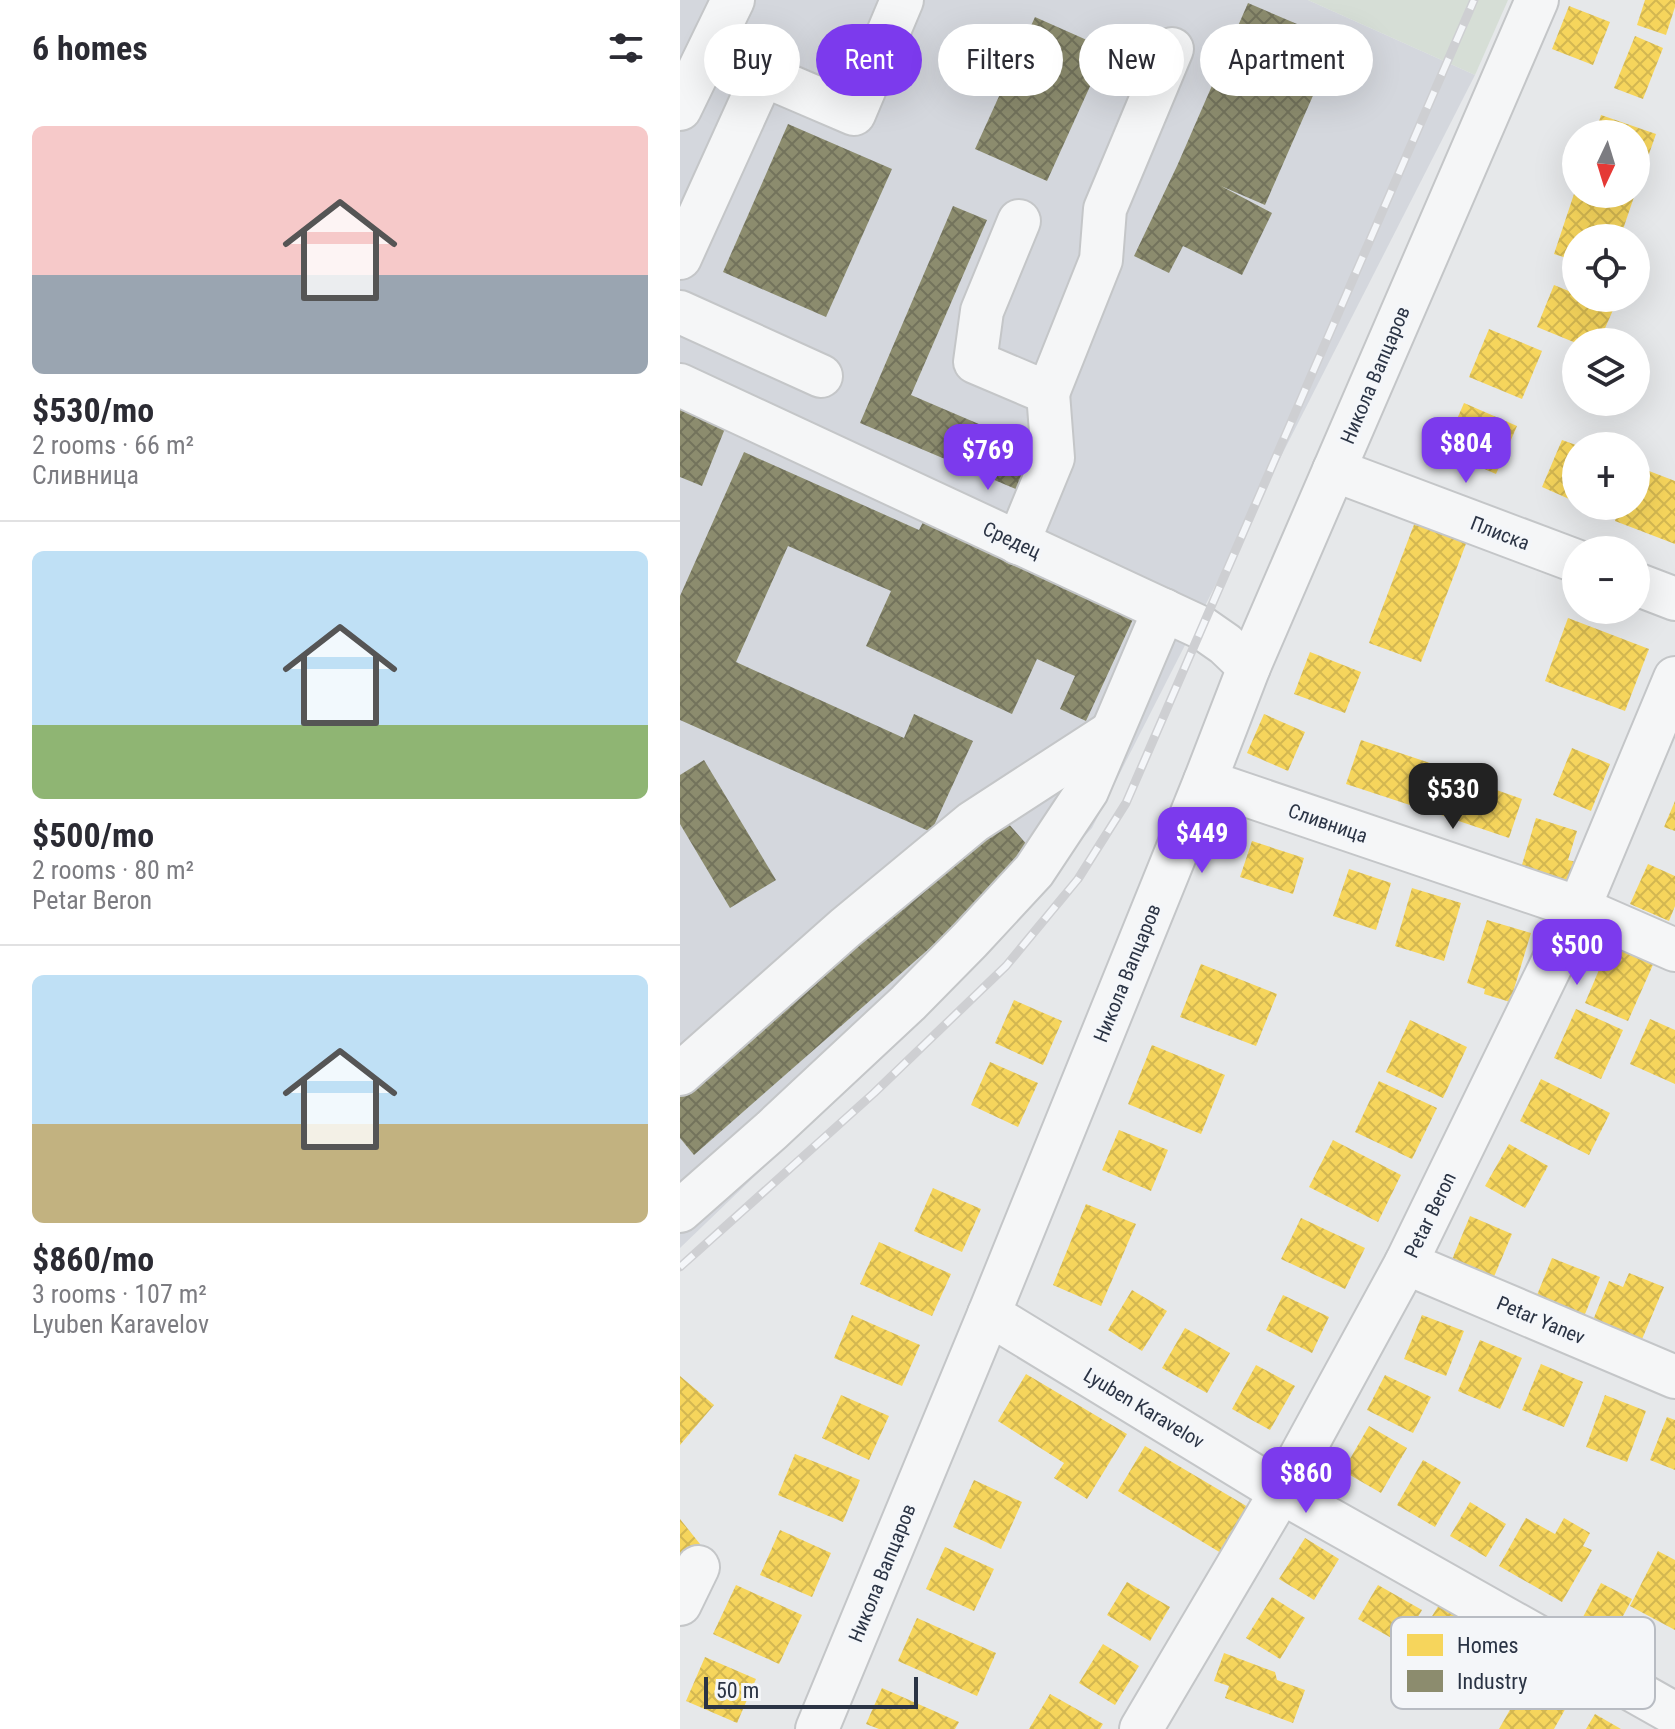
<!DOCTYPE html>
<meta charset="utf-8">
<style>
:root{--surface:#fff;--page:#f7f7f7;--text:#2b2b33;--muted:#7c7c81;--line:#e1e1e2;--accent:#7c3aed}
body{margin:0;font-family:"Roboto Condensed",sans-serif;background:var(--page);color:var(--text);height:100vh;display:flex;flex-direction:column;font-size:30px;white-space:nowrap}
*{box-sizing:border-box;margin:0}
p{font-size:26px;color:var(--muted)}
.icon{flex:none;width:44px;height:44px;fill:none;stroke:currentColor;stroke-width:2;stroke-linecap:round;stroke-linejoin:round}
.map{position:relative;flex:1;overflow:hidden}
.panel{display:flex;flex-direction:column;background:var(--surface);width:680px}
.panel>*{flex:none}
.top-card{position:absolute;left:24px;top:24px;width:760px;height:72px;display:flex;gap:16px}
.needle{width:52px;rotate:184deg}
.buttons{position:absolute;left:882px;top:120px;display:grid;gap:16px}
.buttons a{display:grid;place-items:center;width:88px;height:88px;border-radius:50%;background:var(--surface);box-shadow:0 8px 32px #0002;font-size:40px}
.scale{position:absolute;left:24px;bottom:20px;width:214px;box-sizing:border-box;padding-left:8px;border:4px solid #2b3445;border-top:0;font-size:22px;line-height:28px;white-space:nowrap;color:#2b3445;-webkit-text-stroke:6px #f4f6f9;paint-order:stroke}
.price{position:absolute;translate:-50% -68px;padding:0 18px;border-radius:16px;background:var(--accent);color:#fff;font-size:26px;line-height:52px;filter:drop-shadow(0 2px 4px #0008)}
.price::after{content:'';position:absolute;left:50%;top:48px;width:24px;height:18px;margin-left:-12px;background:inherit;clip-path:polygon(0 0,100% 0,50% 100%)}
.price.selected{background:#222;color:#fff}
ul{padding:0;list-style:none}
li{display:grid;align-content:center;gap:16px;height:424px;padding:0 32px}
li+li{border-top:2px solid var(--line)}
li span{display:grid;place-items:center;height:248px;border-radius:12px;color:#555}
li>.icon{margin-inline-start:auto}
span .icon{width:144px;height:144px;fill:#fffc;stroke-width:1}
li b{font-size:34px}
h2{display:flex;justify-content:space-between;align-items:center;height:96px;padding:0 32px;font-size:34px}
.pill{padding:0 28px;border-radius:36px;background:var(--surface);box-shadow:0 8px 32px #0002;font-size:28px;line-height:72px}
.pill.selected{background:var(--accent);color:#fff}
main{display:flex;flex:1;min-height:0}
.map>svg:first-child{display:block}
.built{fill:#d4d7dd}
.green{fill:#d6ded6}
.homes{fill:url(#homes-cross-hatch)}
.industry{fill:url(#industry-cross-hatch)}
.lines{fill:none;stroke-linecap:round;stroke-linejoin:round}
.minor-casing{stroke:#c4c6c8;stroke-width:46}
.minor{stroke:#f5f6f7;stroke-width:42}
.rail-casing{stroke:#cecfd2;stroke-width:9}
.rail{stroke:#f4f6f9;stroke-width:6;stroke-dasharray:18;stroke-linecap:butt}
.labels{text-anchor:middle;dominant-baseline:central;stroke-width:8;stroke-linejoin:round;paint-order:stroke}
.street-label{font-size:20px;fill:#2b3445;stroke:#f4f6f9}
.key{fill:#f4f6f9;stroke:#b8bcc3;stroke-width:2}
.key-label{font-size:22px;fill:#2b3445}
</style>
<main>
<section class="panel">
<h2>6 homes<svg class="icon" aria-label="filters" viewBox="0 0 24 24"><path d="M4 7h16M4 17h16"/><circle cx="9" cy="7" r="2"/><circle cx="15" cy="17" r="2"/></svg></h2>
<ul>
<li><span style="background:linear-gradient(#f6c9c9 60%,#9aa5b1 0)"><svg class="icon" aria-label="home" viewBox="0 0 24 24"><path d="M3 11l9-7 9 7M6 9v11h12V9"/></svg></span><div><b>$530/mo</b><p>2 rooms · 66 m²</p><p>Сливница</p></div></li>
<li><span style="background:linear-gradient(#bfe0f5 70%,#8fb573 0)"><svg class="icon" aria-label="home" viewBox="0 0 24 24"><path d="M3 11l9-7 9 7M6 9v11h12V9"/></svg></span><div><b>$500/mo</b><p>2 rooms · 80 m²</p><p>Petar Beron</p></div></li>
<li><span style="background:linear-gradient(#bfe0f5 60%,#c2b280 0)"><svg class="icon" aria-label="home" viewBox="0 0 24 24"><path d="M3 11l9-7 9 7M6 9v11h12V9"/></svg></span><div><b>$860/mo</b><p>3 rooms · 107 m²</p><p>Lyuben Karavelov</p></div></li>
</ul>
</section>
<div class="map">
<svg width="995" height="1729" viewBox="0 0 995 1729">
<defs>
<pattern id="homes-cross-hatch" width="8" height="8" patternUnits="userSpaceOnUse" patternTransform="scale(2)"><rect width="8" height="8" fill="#f6d55c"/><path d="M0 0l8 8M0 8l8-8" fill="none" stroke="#d3b751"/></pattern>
<pattern id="industry-cross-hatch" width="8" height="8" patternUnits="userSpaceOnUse" patternTransform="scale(2)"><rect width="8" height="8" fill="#8c8c6e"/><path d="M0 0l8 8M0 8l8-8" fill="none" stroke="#73735c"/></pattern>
</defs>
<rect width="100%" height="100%" fill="#e6e8ea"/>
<polygon class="built" points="0,0 628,0 795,75 412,828 229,1028 0,1248"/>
<polygon class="green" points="628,0 828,0 795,75"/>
<g class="homes">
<polygon points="965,0 995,0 995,7 986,35 957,25"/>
<polygon points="889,6 930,22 913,65 872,49"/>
<polygon points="955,36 983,48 963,99 934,88"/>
<polygon points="921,115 976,134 956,191 956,134 915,134"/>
<polygon points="894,194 955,194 940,238 896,238 896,261 874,254"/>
<polygon points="874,285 896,294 896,298 905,298 933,310 919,342 896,342 896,343 857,327"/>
<polygon points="809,329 862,351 842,399 789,377"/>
<polygon points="784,403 837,426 816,474 763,451"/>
<polygon points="882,440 896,445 896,502 862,487"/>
<polygon points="956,466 995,481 995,544 935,521 940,506 956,506"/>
<polygon points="735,522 787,541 741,662 689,643"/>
<polygon points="888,618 969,649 945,711 865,681"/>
<polygon points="630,652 681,672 665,713 614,694"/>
<polygon points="584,714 625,732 608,771 567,753"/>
<polygon points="681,740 750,763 736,807 666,784"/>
<polygon points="892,748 930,764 911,811 873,795"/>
<polygon points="771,774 842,799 829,838 758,814"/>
<polygon points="995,801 995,831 984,827"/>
<polygon points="856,818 897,831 888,860 896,862 890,883 841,868"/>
<polygon points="572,841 624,858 613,894 560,877"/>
<polygon points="968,864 995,876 995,906 989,921 950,904"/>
<polygon points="669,869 711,883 696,930 653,916"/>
<polygon points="732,888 781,903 764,961 715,946"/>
<polygon points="807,920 851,933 830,1002 804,994 805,989 787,983"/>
<polygon points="932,939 976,958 948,1021 905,1003"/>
<polygon points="521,964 597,994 576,1046 500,1017"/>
<polygon points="334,1000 382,1021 363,1065 315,1043"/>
<polygon points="896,1009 943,1030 921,1079 874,1058"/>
<polygon points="970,1019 995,1030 995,1084 950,1064"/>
<polygon points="730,1020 787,1047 763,1098 706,1072"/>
<polygon points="472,1045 545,1075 521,1134 448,1104"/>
<polygon points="310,1062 358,1083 338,1127 291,1105"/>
<polygon points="861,1079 930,1113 909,1155 840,1121"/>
<polygon points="699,1081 757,1108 732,1159 675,1132"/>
<polygon points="439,1130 488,1150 471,1191 422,1170"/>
<polygon points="653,1140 721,1175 698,1222 629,1187"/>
<polygon points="829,1144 868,1166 845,1208 805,1186"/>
<polygon points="253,1188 301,1209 282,1252 234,1231"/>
<polygon points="406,1204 456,1224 421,1306 373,1285"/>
<polygon points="790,1216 832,1234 813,1279 771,1262"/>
<polygon points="621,1218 685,1248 665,1289 601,1259"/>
<polygon points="199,1242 271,1274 252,1316 180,1284"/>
<polygon points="872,1258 920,1277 903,1319 855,1300"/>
<polygon points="949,1273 984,1287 960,1344 911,1325 929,1281 943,1287"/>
<polygon points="452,1290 487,1311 462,1351 428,1330"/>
<polygon points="603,1295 649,1317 632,1353 586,1330"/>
<polygon points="172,1315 240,1345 222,1386 154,1358"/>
<polygon points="742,1315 784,1331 766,1376 724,1359"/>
<polygon points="505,1328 550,1353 527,1393 482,1368"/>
<polygon points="800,1340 842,1358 820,1409 778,1391"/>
<polygon points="861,1364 903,1382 884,1427 842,1410"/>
<polygon points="576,1365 615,1386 590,1430 552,1409"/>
<polygon points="346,1374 447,1434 407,1499 374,1478 384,1463 318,1421"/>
<polygon points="705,1375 751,1397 733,1433 687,1410"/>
<polygon points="0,1376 34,1405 0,1445"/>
<polygon points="161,1395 209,1416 189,1460 142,1438"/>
<polygon points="925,1395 966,1411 947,1462 906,1447"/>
<polygon points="987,1417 995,1420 995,1470 970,1460"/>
<polygon points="689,1426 727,1448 701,1493 663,1471"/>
<polygon points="465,1446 573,1510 546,1556 438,1491"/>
<polygon points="115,1454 180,1480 163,1522 98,1495"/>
<polygon points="743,1460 781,1482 755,1527 717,1505"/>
<polygon points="294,1480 342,1502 321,1549 273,1527"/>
<polygon points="790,1502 826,1524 806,1557 770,1536"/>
<polygon points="846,1518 875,1534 884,1518 910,1533 903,1546 912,1550 882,1602 819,1566"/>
<polygon points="0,1519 20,1544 5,1556 0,1573"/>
<polygon points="100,1530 151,1553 132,1597 80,1575"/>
<polygon points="625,1538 659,1559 634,1600 599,1579"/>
<polygon points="265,1547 314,1569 294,1611 246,1589"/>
<polygon points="978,1551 995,1560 995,1630 950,1606"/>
<polygon points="447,1582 490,1607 470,1641 427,1615"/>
<polygon points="921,1583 952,1599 934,1633 903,1617"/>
<polygon points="56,1585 122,1615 99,1664 33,1634"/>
<polygon points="698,1585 742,1610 722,1644 678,1619"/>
<polygon points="592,1597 625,1618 600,1659 566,1638"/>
<polygon points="764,1597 798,1617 773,1658 739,1637"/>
<polygon points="237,1618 316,1653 297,1696 218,1661"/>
<polygon points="423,1644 459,1666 435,1705 399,1683"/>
<polygon points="544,1653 595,1672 597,1680 625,1690 613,1723 545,1698 549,1686 534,1681"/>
<polygon points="25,1657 76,1679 57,1723 6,1701"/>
<polygon points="851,1673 892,1697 874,1729 819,1729"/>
<polygon points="202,1688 279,1722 275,1729 199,1729 186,1724"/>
<polygon points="370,1694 423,1724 420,1729 349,1729"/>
<polygon points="915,1714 941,1729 906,1729"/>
</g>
<g class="industry">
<polygon points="568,3 657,41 585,205 541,186 592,213 562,275 503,246 489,273 454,256 497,166"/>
<polygon points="355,17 427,49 367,181 295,149"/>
<polygon points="108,124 212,169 146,317 43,272"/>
<polygon points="273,206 307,220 231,395 355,448 338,490 180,423"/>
<polygon points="0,407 46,426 22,486 0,477"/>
<polygon points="64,452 239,530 245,518 455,615 406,721 380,709 395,676 357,659 332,714 186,646 211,591 108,546 56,662 224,738 234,714 293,741 251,832 0,720 0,596"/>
<polygon points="24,760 96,880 50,908 0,824 0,775"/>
<polygon points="319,813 356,855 14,1155 0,1138 0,1086"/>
</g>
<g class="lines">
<g class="minor-casing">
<g id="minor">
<polyline points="0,109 53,0"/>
<polyline points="339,221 302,311 295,362 368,393 421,260 425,209 492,49"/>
<polyline points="0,258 83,75 174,114 222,0"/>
<polyline points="0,312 141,376"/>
<polyline points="0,385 522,628 545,644 569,667"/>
<polyline points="654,470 896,561"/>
<polyline points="338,543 373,458 368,393"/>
<polyline points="956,584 995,599"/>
<polyline points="525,781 899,908 995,950"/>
<polyline points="0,1074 165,928 293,822 430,733"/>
<polyline points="0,1211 92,1130 228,1003 290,940 354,871 407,791 484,610"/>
<polyline points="726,1263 995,1377"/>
<polyline points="309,1314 601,1492 995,1714"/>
<polyline points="0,1604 18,1567"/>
<polyline points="137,1729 309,1314 525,781 569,667 857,0"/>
<polyline points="461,1729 601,1492 726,1263 899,908 995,678"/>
</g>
</g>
<use href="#minor" class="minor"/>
<g class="rail-casing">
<polyline id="rail" points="0,1267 194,1093 326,966 398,879 446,803 794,0"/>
</g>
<use href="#rail" class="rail"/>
</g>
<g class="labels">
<g class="street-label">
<text transform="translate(695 375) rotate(-67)">Никола Вапцаров</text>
<text transform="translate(820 533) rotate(21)">Плиска</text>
<text transform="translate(332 540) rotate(25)">Средец</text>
<text transform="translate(648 823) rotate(19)">Сливница</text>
<text transform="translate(447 973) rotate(-68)">Никола Вапцаров</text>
<text transform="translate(750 1215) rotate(-64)">Petar Beron</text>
<text transform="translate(861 1320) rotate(23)">Petar Yanev</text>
<text transform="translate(464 1408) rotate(31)">Lyuben Karavelov</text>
<text transform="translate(202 1573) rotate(-68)">Никола Вапцаров</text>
</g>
</g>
<rect x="711" y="1617" width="264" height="92" rx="12" class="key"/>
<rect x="727" y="1634" width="36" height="22" fill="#f6d55c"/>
<rect x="727" y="1670" width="36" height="22" fill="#8c8c6e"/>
<g class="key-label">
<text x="777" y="1653">Homes</text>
<text x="777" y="1689">Industry</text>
</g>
</svg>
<div class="buttons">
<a><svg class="needle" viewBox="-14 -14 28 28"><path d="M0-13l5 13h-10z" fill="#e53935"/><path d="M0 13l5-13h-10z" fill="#7c7c81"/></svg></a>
<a><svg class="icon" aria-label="locate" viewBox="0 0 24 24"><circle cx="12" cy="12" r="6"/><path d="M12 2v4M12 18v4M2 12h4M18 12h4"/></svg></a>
<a><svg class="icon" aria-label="layers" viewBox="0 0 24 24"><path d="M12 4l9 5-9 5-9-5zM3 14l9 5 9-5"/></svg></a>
<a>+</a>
<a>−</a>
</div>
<div class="scale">50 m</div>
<b class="price" style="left:786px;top:485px">$804</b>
<b class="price" style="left:308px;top:492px">$769</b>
<b class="price selected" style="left:773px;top:831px">$530</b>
<b class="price" style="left:522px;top:875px">$449</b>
<b class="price" style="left:897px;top:987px">$500</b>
<b class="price" style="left:626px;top:1515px">$860</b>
<div class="top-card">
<a class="pill">Buy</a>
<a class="pill selected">Rent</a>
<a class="pill">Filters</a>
<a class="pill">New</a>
<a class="pill">Apartment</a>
</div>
</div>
</main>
